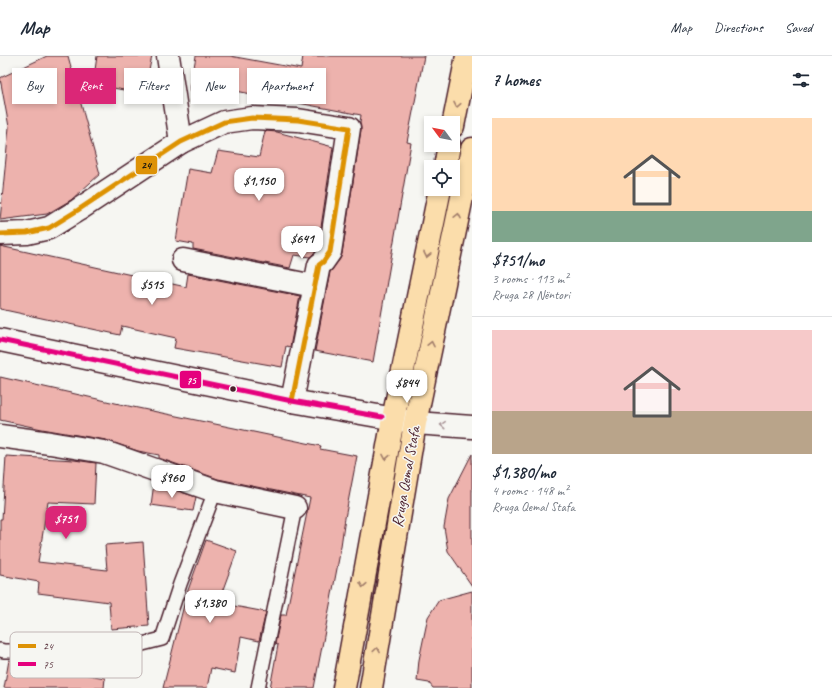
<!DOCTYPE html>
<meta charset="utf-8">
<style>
:root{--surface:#fff;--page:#f6f6f7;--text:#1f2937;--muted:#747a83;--line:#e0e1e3;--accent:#db2777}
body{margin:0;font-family:Caveat,sans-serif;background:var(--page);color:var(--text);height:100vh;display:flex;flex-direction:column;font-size:15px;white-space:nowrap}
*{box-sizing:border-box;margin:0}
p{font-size:13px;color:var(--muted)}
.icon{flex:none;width:22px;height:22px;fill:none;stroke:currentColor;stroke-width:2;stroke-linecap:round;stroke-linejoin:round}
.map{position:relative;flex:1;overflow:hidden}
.details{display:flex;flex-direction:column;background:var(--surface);width:360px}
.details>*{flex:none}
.top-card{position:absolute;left:12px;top:12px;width:380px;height:36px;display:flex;gap:8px}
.needle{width:26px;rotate:302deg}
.buttons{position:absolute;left:424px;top:60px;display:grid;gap:8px}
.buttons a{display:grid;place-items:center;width:36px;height:36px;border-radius:0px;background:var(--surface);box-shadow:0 2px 6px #0003;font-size:20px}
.price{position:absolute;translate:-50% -34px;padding:0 9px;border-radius:8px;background:#fff;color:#222;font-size:13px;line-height:26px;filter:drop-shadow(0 1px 2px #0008)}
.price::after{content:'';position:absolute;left:50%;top:24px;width:12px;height:9px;margin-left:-6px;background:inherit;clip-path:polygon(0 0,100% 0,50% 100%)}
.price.selected{background:var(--accent);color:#fff}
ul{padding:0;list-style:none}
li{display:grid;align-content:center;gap:8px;height:212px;padding:0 20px}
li+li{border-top:1px solid var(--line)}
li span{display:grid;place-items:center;height:124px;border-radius:0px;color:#555}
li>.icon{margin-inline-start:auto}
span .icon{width:72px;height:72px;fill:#fffc;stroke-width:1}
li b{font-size:17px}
h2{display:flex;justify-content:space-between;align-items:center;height:48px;padding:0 20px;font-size:17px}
.chip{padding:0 14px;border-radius:0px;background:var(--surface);box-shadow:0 2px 6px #0003;font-size:14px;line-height:36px}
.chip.selected{background:var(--accent);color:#fff}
header{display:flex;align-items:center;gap:24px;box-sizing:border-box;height:56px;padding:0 20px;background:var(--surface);border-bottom:1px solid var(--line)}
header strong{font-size:19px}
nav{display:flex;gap:22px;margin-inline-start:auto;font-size:14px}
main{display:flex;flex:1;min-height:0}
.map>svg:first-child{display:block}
.building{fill:#edb2ad;stroke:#4a1f2b}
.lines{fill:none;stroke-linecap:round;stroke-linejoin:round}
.service-casing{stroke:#4a1f2b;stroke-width:16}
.minor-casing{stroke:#4a1f2b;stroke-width:25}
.secondary-casing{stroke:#4a1f2b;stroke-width:25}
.primary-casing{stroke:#4a1f2b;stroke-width:25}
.service{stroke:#f6f6f2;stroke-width:13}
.minor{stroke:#f6f6f2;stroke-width:22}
.secondary{stroke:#f6f6f2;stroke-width:22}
.primary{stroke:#fbddab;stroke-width:22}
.bus-1-casing{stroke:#f6f6f2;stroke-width:8}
.bus-2-casing{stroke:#f6f6f2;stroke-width:8}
.bus-1{stroke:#dd9206;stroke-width:5}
.bus-2{stroke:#e5007d;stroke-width:5}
.oneway{stroke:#a27e6b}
.oneway2{stroke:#a99598}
.bus-dot{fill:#4a1f2b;stroke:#f6f6f2;stroke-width:1.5}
.labels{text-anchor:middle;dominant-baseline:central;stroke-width:3;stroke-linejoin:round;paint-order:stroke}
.street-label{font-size:16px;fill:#4a1f2b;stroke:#f6f6f2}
.key{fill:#f6f6f2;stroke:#c2b6b6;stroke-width:1}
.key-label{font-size:11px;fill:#4a1f2b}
.line-badge{stroke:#f6f6f2;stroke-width:1.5}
.badge-label{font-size:11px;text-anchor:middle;font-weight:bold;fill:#fff}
.pale-badge-label{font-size:11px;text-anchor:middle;font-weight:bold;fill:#111}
</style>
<header>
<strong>Map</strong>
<nav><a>Map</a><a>Directions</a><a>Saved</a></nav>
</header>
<main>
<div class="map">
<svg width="472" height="632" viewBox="0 0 472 632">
<rect width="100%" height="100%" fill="#f6f6f2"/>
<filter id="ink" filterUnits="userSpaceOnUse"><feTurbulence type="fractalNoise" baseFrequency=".025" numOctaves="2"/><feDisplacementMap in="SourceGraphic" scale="8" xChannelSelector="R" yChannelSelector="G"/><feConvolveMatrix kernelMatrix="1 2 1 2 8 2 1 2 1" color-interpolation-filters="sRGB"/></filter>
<g filter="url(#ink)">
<g class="building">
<polygon points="47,0 68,0 100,118 71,144 47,158 0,164 9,71 0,22"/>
<polygon points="97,0 152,0 144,38 93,28"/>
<polygon points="196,0 230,0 301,13 303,0 424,0 407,86 411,87 373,306 315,295 330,216 340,203 342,198 361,74 360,66 361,59 215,31 214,38 190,34"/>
<polygon points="265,75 277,76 333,91 318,191 314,197 310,201 294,199 290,212 193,193 193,188 176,185 188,113 212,117 218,95 259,101"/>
<polygon points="0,190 186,231 188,218 300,240 290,291 286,290 282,311 174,292 176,282 122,270 120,279 0,253"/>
<polygon points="0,321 133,351 321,390 320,393 357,400 345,462 340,497 314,632 270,632 278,589 275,588 281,559 286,559 310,442 218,423 159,402 159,399 138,395 106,384 42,373 0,364"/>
<polygon points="472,398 472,530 448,495 444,471 449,443"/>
<polygon points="6,400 74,404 96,407 94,448 48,446 38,506 107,514 105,489 143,486 149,570 111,573 109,546 38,537 39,526 0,519 0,463 2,463"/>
<polygon points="154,427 196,441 193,455 151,449"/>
<polygon points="206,484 237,495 218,547 266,556 259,585 241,581 235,617 211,612 207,632 163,632 187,537"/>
<polygon points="472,535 472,632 433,632 429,627 417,625 419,604 428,561 439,544"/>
<polygon points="9,604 105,622 104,632 4,632"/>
</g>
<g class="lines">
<g class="service-casing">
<g id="service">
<polyline points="0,594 4,595 31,595 96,600 162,583 180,528 215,435"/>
<polyline points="258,632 295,452"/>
</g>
</g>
<g class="minor-casing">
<g id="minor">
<polyline points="168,0 181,86"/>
<polyline points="0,178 27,177 49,172 78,154 181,86 224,66 252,62 298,64 349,72 330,196 323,206 319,209 292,345"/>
<polyline points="183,204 314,230"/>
<polyline points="415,367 472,371"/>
<polyline points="0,380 50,387 104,396 215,435 295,452"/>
</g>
</g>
<g class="secondary-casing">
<polyline id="secondary" points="0,284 292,345 412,366"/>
</g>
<g class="primary-casing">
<g id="primary">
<polyline points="453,70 467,0"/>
<polyline points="445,111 449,89"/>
<polyline points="344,632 393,363 440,133"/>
<polyline points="371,632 415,367 472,93"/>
</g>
</g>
<use href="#service" class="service"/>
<use href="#minor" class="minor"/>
<use href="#secondary" class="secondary"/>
<use href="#primary" class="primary"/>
<g class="bus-1-casing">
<polyline id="bus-1" points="0,178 27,177 49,172 78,154 181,86 224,66 252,62 298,64 349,72 330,196 323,206 319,209 292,345"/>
</g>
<g class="bus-2-casing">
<polyline id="bus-2" points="0,284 292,345 382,361"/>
</g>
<use href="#bus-1" class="bus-1"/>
<use href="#bus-2" class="bus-2"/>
</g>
<defs><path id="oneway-chevron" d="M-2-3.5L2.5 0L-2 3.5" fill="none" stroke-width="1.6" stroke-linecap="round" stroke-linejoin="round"/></defs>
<g class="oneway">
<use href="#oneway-chevron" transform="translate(457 49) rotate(101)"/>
<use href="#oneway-chevron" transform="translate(458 160) rotate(-78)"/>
<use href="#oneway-chevron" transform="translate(427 199) rotate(102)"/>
<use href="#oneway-chevron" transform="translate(431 288) rotate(-78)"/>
<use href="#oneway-chevron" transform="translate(386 401) rotate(100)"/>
<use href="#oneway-chevron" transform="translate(363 529) rotate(100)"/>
<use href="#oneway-chevron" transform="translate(377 594) rotate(-81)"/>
</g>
<use class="oneway2" href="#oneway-chevron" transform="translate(443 369) rotate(-176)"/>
</g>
<circle class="bus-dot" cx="233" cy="333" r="3.5"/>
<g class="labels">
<g class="street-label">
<text transform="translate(406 421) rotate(-80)">Rruga Qemal Stafa</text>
</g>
</g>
<rect x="10" y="576" width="132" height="46" rx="6" class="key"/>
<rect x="18" y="588" width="18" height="4" fill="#dd9206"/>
<rect x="18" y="606" width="18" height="4" fill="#e5007d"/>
<g class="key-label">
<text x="43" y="594">24</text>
<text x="43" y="612">75</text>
</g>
<g class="line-badge">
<rect x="135" y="99" width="23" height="20" rx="4" fill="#dd9206"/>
<rect x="179" y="314" width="23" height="19" rx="4" fill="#e5007d"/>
</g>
<g class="badge-label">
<text x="191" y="328">75</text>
</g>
<g class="pale-badge-label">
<text x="146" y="113">24</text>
</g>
</svg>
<div class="buttons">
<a><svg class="needle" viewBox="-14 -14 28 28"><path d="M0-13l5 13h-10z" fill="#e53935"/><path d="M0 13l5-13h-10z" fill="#747a83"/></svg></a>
<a><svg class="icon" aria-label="locate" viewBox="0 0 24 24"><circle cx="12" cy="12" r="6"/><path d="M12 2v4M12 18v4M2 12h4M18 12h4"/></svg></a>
</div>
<b class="price" style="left:259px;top:146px">$1,150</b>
<b class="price" style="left:302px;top:204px">$641</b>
<b class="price" style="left:152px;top:250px">$515</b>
<b class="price" style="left:407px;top:348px">$844</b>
<b class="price" style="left:172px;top:443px">$960</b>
<b class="price selected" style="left:66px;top:484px">$751</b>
<b class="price" style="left:210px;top:568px">$1,380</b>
<div class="top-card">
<a class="chip">Buy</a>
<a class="chip selected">Rent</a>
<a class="chip">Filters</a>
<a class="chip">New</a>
<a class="chip">Apartment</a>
</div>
</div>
<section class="details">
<h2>7 homes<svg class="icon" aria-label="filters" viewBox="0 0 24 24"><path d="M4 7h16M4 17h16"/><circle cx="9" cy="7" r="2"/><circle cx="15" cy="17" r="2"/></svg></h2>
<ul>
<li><span style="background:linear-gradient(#ffd9b3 75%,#7fa58c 0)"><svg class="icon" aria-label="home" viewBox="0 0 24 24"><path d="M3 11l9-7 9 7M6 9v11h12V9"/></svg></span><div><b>$751/mo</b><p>3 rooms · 113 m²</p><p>Rruga 28 Nëntori</p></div></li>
<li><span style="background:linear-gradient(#f6c9c9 65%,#b9a48a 0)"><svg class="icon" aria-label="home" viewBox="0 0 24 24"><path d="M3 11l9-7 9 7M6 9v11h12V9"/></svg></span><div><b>$1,380/mo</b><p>4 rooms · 148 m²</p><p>Rruga Qemal Stafa</p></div></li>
</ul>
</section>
</main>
